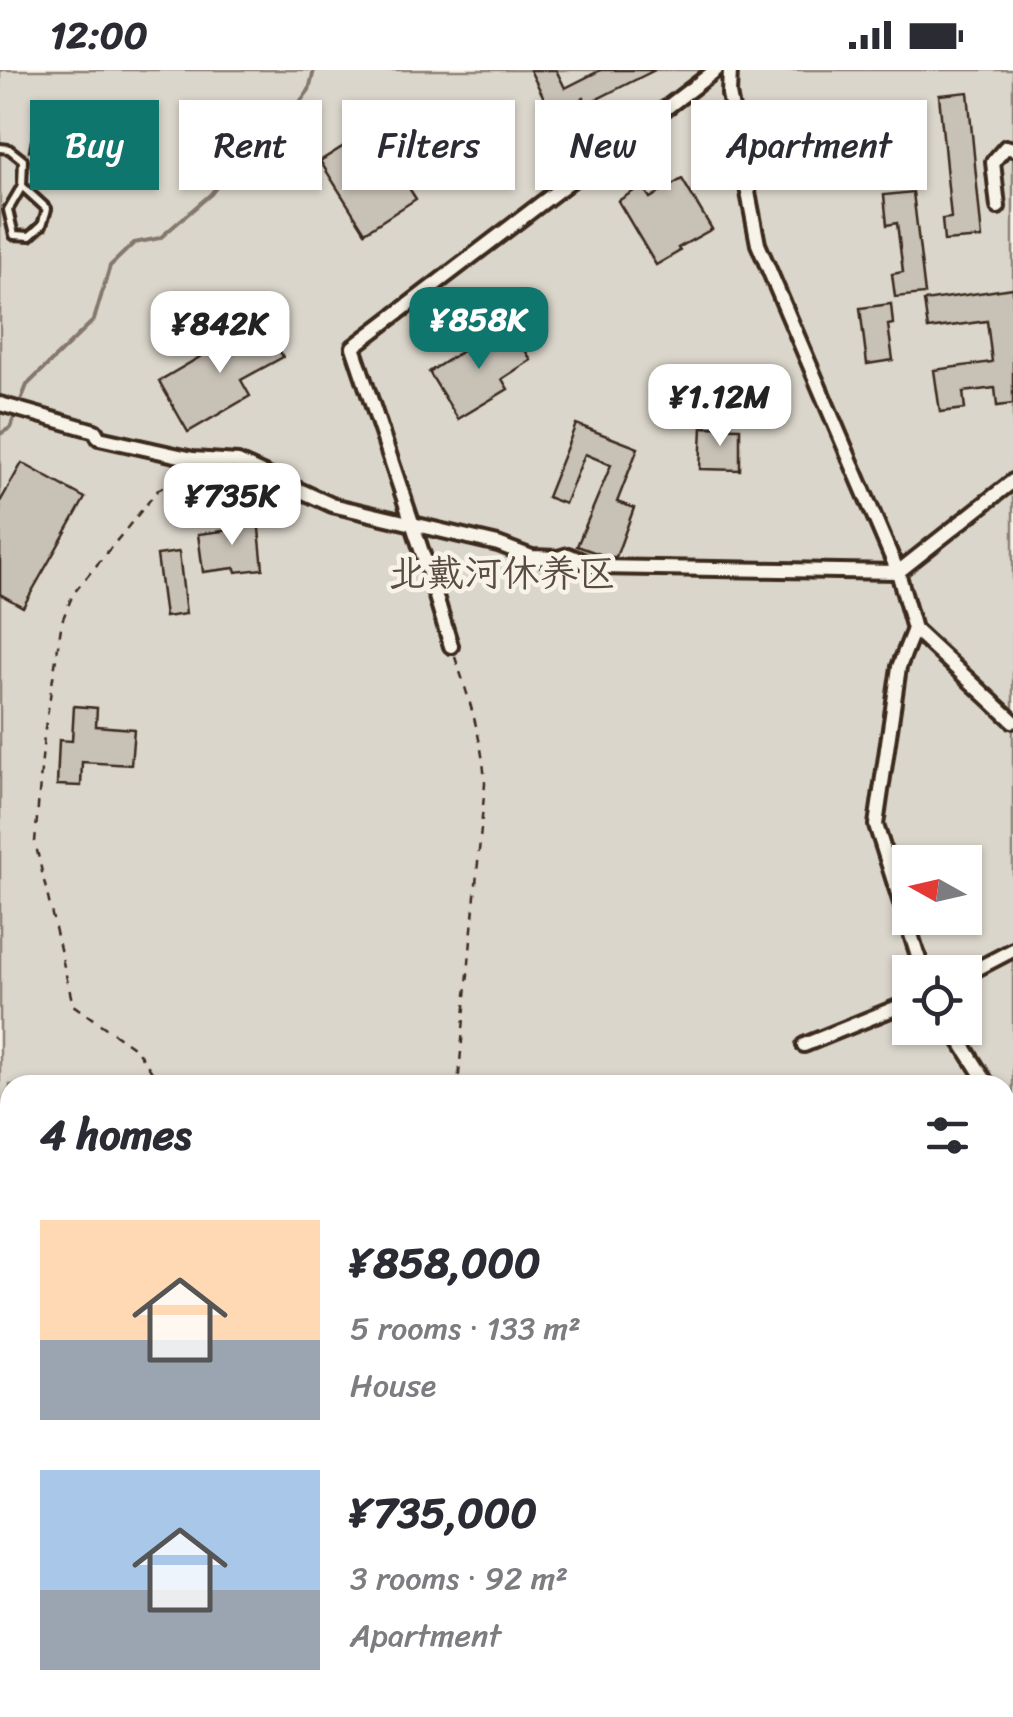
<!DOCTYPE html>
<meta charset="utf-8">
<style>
:root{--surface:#fff;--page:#f2f2f3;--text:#2b2b33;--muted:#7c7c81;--accent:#0f766e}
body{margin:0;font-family:Sriracha,"LXGW WenKai TC",sans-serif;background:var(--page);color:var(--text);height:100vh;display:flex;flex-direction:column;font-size:38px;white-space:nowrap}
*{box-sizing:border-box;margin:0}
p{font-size:32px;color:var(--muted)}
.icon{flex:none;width:55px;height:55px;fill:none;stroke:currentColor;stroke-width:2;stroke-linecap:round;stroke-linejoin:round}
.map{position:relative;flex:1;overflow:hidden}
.panel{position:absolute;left:0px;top:1005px;width:1015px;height:642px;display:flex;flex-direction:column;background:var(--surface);border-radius:30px 30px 0 0;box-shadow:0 2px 8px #0004}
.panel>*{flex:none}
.hud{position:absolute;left:30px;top:30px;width:955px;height:90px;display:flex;gap:20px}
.needle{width:65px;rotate:278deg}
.controls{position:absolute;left:892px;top:775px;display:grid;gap:20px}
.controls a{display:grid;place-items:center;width:90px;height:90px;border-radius:0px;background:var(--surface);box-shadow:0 2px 8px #0004;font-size:50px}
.price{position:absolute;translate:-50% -85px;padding:0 22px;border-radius:20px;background:#fff;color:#222;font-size:32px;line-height:65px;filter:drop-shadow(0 2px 5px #0008)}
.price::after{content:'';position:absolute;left:50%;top:60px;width:30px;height:22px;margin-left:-15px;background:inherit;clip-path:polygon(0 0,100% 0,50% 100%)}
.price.selected{background:var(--accent);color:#fff}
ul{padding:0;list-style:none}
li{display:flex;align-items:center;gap:30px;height:250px;padding:0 40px}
li span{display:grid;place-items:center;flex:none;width:280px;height:200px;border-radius:0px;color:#555}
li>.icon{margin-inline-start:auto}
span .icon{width:120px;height:120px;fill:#fffc;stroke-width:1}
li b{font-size:42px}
h2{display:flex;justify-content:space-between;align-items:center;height:120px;padding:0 40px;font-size:42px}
.chip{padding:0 35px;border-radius:0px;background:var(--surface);box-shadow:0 2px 8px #0004;font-size:35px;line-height:90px}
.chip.selected{background:var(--accent);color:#fff}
.status{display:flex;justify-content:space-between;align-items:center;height:70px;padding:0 50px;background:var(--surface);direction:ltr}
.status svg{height:28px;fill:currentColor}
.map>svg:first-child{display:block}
.green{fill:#dbd6cb;stroke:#8b8074;stroke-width:2.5;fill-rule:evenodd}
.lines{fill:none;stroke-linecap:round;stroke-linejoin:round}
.stream{stroke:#84786c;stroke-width:4}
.building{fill:#c8c1b6;stroke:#3b2a1e;stroke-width:2.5}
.service-casing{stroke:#3b2a1e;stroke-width:14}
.minor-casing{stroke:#3b2a1e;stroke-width:20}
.path{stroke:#3b2a1e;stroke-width:2.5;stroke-dasharray:8 8;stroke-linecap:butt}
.service{stroke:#f7f3e8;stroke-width:6}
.minor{stroke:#f7f3e8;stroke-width:12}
.labels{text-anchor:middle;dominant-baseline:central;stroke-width:9;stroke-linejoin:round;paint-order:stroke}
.park-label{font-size:38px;fill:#5b4c41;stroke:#f7f3e8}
</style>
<div class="status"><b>12:00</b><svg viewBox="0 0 49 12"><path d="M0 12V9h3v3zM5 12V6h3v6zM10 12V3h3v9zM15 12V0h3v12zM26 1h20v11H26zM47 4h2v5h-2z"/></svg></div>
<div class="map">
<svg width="1013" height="1647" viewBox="0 0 1013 1647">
<rect width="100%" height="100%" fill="#f7f3e8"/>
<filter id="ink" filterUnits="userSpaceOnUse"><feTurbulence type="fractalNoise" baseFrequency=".01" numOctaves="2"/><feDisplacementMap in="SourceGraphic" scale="20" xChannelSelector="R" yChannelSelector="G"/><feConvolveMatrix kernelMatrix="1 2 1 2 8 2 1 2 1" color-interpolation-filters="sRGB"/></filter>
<g filter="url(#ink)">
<path class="green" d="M0,0H1013V1647H0ZM910,792H965V848H910ZM910,902H965V958H910ZM10,1015H1005V1638H10Z"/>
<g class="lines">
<polyline class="stream" points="0,364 10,358 27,315 94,250 110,196 134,173 160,168 211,124 224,107 270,71 309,20 314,0"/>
</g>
<g class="building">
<polygon points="530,0 556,0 565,18 601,0 655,0 587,34 584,28 552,44"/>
<polygon points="968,22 982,168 944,171 942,149 951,148 939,25"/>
<polygon points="35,49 65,54 60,86 29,81"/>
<polygon points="371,59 416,129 365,162 320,91"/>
<polygon points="682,109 712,159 678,178 680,181 656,195 618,131 642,116 650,128"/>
<polygon points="913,122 925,224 895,227 892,204 903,202 897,153 887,155 884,125"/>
<polygon points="1013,218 1013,334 997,336 995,318 963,322 965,339 940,342 934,300 992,292 987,251 928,259 924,231"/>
<polygon points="891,234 893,254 888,255 893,290 867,294 860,238"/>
<polygon points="263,250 283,287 241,310 250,326 188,362 159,311"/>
<polygon points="512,258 531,290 502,309 508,319 458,349 429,302 486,266 490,272"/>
<polygon points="576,354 638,378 617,432 634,438 616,487 608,487 577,476 611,395 585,384 565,434 547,427"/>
<polygon points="702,357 740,358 740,400 700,399"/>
<polygon points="22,393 85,428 23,537 0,524 0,432"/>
<polygon points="258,449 263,499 236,502 235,498 203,502 198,464 231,460 230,453"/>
<polygon points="179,482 186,544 165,547 157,485"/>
<polygon points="74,636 97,638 96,656 134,659 131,695 82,692 81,716 57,715 59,670 72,671"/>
</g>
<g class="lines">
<g class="service-casing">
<g id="service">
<polyline points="0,78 9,79 23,90 22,116 8,140 14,165 30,166 42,155 47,139 22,116"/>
<polyline points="0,1138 10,1135"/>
</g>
</g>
<g class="minor-casing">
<g id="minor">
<polyline points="730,0 729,24 758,174 898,502 914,559 1013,651"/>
<polyline points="998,137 993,92 1006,77 1013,79"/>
<polyline points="0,334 95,361 99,368 193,389 238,392 332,435 498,474 532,487 558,488 568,485 597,497 898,502 1013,411"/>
<polyline points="914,559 899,597 876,755 923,902"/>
<polyline points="451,576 427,497 353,277 716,0"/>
<polyline points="965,905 1013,880"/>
<polyline points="952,958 988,1015"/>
<polyline points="804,975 910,932"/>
<polyline points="1005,1041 1013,1054"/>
<polyline points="1005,1282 1013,1279"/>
</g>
</g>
<g class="path">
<path d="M455,587C469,628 483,671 485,714L458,1015"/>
<polyline points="161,1015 136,979 73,935 35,772 44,665 62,551 73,524 159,419 198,403"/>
<polyline points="365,1638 367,1647"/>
</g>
<use href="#service" class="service"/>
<use href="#minor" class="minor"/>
</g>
</g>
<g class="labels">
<g class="park-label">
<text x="502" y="503">北戴河休养区</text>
</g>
</g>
</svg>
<div class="controls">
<a><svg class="needle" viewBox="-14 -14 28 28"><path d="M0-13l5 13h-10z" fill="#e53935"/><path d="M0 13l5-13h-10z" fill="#7c7c81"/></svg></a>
<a><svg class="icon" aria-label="locate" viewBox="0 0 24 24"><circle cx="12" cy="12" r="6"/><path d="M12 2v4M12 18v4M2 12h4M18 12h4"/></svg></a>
</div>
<b class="price selected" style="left:479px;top:302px">¥858K</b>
<b class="price" style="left:220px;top:306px">¥842K</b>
<b class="price" style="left:720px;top:379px">¥1.12M</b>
<b class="price" style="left:232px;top:478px">¥735K</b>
<div class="hud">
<a class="chip selected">Buy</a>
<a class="chip">Rent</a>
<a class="chip">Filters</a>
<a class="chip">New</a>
<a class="chip">Apartment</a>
</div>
<section class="panel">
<h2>4 homes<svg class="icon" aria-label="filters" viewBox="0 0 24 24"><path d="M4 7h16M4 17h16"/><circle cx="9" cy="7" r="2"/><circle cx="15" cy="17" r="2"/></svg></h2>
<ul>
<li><span style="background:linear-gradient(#ffd9b3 60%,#9aa5b1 0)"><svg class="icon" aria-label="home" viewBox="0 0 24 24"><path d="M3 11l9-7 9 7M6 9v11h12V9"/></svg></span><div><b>¥858,000</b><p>5 rooms · 133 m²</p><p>House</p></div></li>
<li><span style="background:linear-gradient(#a9c7e8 60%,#9aa5b1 0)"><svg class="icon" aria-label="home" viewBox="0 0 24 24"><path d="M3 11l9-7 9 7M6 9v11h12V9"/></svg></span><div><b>¥735,000</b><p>3 rooms · 92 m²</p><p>Apartment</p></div></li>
</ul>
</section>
</div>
